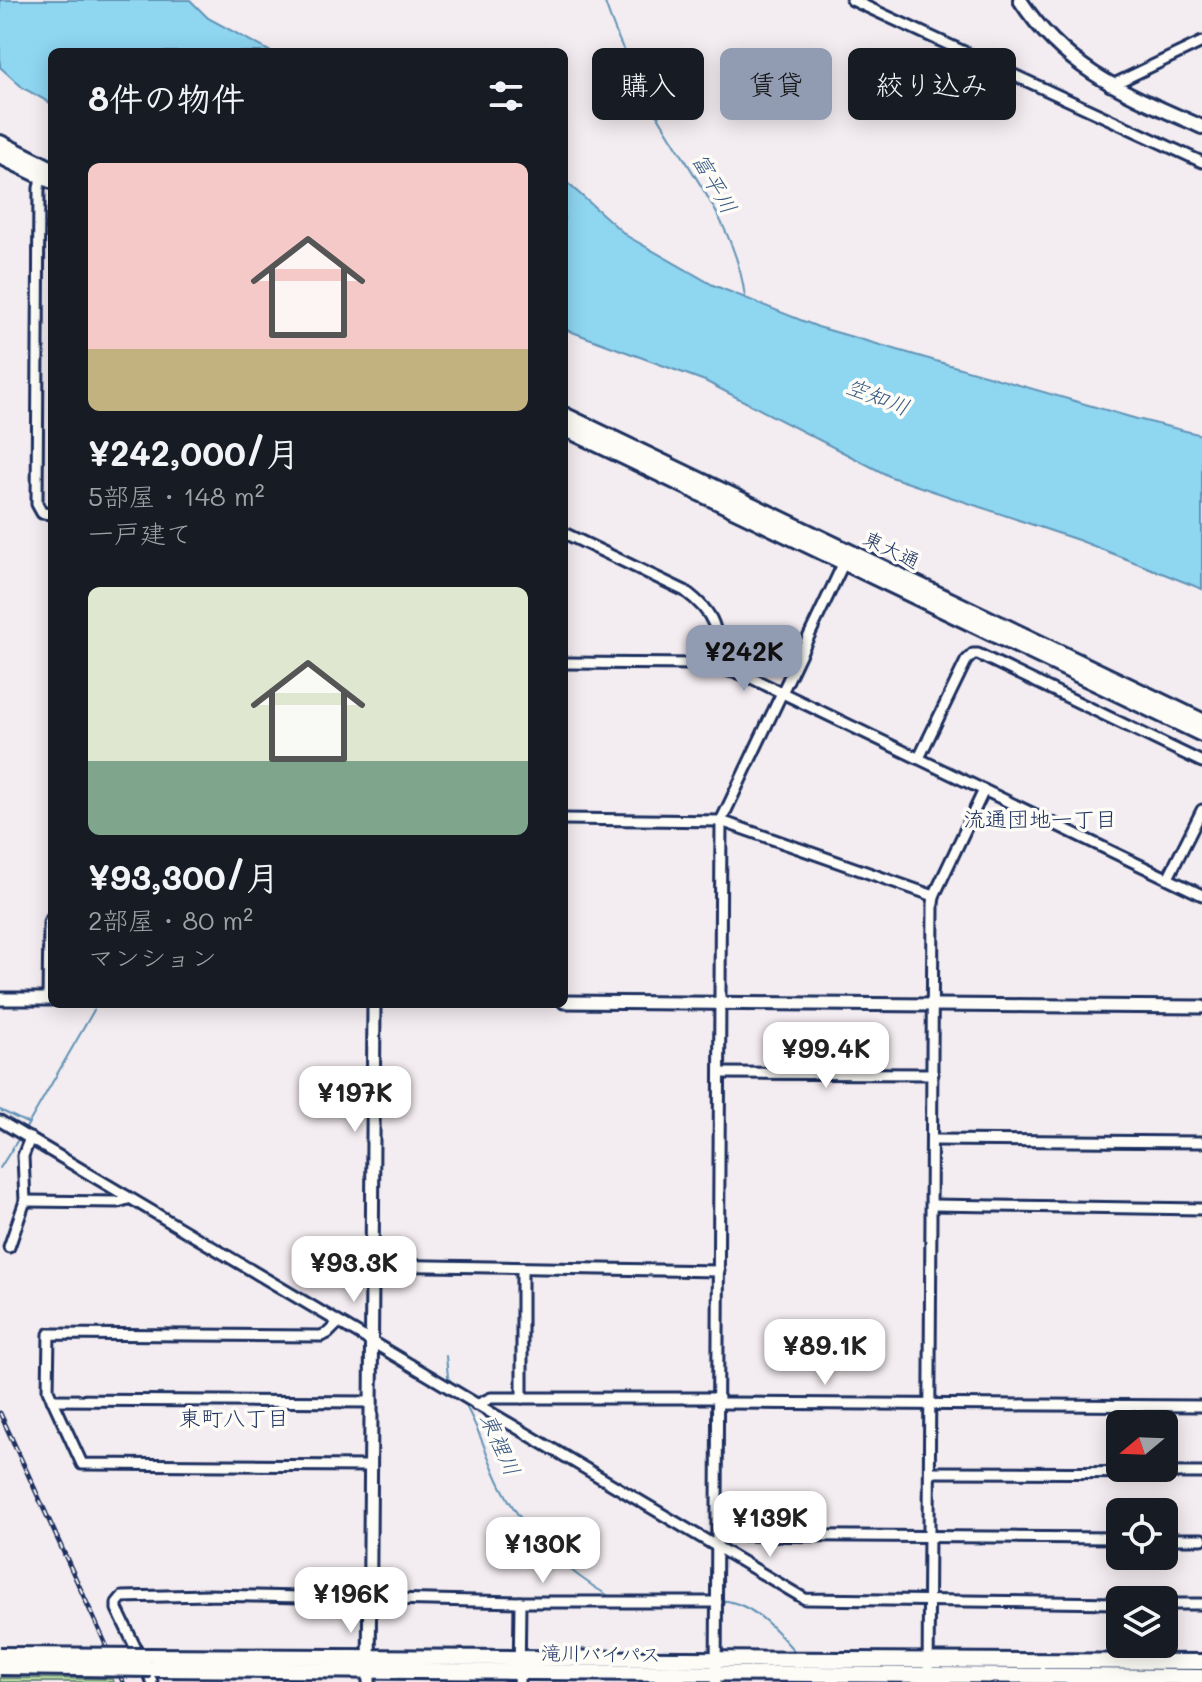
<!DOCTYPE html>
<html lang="ja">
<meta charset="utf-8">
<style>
:root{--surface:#171b24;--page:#242831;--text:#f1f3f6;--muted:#9ea1a6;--accent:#919bb2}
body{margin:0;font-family:Mali,"Klee One",sans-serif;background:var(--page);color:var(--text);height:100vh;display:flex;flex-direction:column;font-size:30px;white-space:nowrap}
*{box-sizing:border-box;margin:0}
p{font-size:26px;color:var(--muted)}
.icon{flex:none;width:44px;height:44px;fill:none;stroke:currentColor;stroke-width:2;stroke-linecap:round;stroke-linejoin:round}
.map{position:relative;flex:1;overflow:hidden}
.details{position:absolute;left:48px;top:48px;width:520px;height:960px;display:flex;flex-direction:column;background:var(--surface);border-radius:12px;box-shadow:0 4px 20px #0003}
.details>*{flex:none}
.banner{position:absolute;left:592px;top:48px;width:490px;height:72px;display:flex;gap:16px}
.needle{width:52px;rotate:251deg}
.buttons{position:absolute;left:1106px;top:1410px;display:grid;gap:16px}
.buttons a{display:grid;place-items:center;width:72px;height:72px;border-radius:12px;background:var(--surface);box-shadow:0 4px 20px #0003;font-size:40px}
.price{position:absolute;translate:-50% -68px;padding:0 18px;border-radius:16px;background:#fff;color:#222;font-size:26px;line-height:52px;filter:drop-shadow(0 2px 4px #0008)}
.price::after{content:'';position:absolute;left:50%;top:48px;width:24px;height:18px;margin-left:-12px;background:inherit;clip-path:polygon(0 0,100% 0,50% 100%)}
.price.on{background:var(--accent);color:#111}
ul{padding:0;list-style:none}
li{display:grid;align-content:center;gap:16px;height:424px;padding:0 40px}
li span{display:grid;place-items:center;height:248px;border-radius:12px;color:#555}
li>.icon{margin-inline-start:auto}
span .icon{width:144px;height:144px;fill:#fffc;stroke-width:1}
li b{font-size:34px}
h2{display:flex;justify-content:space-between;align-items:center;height:96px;padding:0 40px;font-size:34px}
.chip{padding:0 28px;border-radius:12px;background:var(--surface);box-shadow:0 4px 20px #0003;font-size:28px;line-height:72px}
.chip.on{background:var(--accent);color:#111}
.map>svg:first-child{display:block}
.green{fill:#c5e9a2;stroke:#708c80;stroke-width:2}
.water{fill:#8fd6f1;stroke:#6193b6;stroke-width:2}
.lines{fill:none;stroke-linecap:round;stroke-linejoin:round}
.stream{stroke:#6193b6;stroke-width:2}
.minor-casing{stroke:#1b2f5e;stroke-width:15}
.tertiary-casing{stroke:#1b2f5e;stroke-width:17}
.secondary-casing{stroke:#1b2f5e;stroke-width:18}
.trunk-casing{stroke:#1b2f5e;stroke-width:20}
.minor{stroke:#fdfcf7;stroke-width:9}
.tertiary{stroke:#fdfcf7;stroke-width:11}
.secondary{stroke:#fdfcf7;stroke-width:12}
.trunk{stroke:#fdfcf7;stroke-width:14}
.rail-casing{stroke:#1b2f5e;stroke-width:5}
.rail{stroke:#fdfcf7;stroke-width:2;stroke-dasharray:6;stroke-linecap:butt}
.trunk-bridge-casing{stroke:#1b2f5e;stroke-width:20;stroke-linecap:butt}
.trunk-bridge{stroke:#fdfcf7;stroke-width:14}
.labels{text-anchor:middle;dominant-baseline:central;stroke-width:7;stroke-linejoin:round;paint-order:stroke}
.street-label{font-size:20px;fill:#1b2f5e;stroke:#fdfcf7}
.water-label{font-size:22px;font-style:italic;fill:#385983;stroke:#fdfcf7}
.neighbourhood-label{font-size:22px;fill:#1b2f5e;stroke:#fdfcf7}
</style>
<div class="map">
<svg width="1202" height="1682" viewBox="0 0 1202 1682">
<rect width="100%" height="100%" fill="#f3ecf0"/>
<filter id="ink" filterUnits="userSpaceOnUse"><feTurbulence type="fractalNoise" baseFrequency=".0125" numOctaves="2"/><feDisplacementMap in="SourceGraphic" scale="16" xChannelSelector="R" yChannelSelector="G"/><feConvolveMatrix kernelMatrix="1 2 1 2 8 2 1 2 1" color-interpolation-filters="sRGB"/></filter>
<g filter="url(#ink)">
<polygon class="green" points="0,1678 112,1679 113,1682 0,1682"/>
<g class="water">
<polygon points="0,0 190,0 208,18 271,52 52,52 52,104 23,88 0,67"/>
<polygon points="564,180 627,236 713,285 818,327 1137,419 1202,435 1202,589 1081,541 891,477 705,381 564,329"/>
</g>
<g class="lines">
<g class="stream">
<path d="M604,0C618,42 636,79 658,116C691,173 737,229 745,297"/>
<polyline points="0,1110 27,1123"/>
<polyline points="26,1128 94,1010"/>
<polyline points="0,1168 19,1138"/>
<polyline points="446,1356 448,1377 453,1385"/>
<path d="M463,1401C479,1427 487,1458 501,1486C524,1533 567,1572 612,1598"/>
<path d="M718,1600C752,1601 775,1629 796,1653"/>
</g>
<g class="minor-casing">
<g id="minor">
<polyline points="852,0 1202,162"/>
<polyline points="1110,86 1202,42"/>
<polyline points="42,173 39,188 37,504 42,513 52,514"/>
<path d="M564,533L685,591C715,613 720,630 716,667"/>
<polyline points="564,663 701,664 745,675 1202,895"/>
<polyline points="919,758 966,661 973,654 978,654 1202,762"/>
<polyline points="564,819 721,821 934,896"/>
<polyline points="1168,878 1202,810"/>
<polyline points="48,999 49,923 52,918"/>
<polyline points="720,1073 933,1074"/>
<polyline points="0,1121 805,1599 1120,1603"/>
<polyline points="933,1140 1202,1142"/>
<polyline points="25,1201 118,1202 128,1199"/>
<polyline points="932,1205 1202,1209"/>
<polyline points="9,1247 25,1201 23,1156 30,1138"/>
<polyline points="372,1265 719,1271"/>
<polyline points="338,1323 328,1333 321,1336 49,1334 48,1390 82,1464 371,1466"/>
<polyline points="522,1398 522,1270"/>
<polyline points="52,1400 372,1402"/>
<polyline points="719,1403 1202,1406"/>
<polyline points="476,1405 491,1398 719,1398"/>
<polyline points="930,1472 1202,1473"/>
<polyline points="719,1535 1120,1538"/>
<polyline points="1164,1539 1202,1539"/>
<polyline points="1164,1604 1202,1604"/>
<polyline points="152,1682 117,1609 117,1603 122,1597 208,1595 520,1602 717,1602"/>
<polyline points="519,1682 520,1602"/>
<polyline points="716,1682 721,821 846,558"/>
<polyline points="928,1682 933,904 934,896 984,790"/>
</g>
</g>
<g class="tertiary-casing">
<g id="tertiary">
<polyline points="0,999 52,999"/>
<polyline points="564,1002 1202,1007"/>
<polyline points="369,1682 374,1004"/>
</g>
</g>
<g class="secondary-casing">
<path id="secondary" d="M1020,0C1066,71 1128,94 1202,127"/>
</g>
<g class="trunk-casing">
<g id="trunk">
<polyline points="0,143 52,169"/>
<polyline points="0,156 52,181"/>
<polyline points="564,415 1202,721"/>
<polyline points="564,428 1202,734"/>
<polyline points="147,1656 1202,1662"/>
<polyline points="151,1669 1202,1677"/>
</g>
</g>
<use href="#minor" class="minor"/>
<use href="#tertiary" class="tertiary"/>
<use href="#secondary" class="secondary"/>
<use href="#trunk" class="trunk"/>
<g class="rail-casing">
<polyline id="rail" points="0,1413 123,1682"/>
</g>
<use href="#rail" class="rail"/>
<g class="trunk-bridge-casing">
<g id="trunk-bridge">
<polyline points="0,1655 147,1656"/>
<polyline points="0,1667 151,1669"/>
</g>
</g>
<use href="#trunk-bridge" class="trunk-bridge"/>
</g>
</g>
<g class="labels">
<g class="street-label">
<text transform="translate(892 549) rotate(26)">東大通</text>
<text transform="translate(601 1653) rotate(1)">滝川バイパス</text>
</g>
<g class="water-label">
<text transform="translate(715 183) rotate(60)">富平川</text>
<text transform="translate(878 396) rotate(21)">空知川</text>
<text transform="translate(501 1444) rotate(66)">東裡川</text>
</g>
<g class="neighbourhood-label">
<text x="1040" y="818">流通団地一丁目</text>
<text x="234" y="1417">東町八丁目</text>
</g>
</g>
</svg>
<div class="buttons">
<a><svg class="needle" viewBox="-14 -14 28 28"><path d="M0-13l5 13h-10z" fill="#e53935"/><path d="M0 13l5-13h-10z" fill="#9ea1a6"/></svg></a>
<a><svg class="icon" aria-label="locate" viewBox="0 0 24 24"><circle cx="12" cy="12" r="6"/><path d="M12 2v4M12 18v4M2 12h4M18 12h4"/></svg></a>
<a><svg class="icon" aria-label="layers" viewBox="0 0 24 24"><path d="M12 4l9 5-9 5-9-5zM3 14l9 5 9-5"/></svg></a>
</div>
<b class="price on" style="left:744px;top:693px">¥242K</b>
<b class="price" style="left:826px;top:1090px">¥99.4K</b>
<b class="price" style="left:355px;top:1134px">¥197K</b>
<b class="price" style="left:354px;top:1304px">¥93.3K</b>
<b class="price" style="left:825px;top:1387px">¥89.1K</b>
<b class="price" style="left:770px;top:1559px">¥139K</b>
<b class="price" style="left:543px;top:1585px">¥130K</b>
<b class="price" style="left:351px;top:1635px">¥196K</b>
<div class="banner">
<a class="chip">購入</a>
<a class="chip on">賃貸</a>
<a class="chip">絞り込み</a>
</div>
<section class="details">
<h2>8件の物件<svg class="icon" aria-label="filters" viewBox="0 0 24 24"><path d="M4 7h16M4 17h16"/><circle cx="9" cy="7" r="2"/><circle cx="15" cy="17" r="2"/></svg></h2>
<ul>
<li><span style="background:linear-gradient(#f6c9c9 75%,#c2b280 0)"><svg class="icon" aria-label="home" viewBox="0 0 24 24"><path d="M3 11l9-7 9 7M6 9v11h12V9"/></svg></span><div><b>¥242,000/月</b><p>5部屋 · 148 m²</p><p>一戸建て</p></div></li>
<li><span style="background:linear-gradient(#dfe7d0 70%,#7fa58c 0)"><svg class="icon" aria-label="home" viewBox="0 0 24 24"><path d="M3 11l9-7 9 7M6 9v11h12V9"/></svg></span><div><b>¥93,300/月</b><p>2部屋 · 80 m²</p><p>マンション</p></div></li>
</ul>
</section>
</div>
